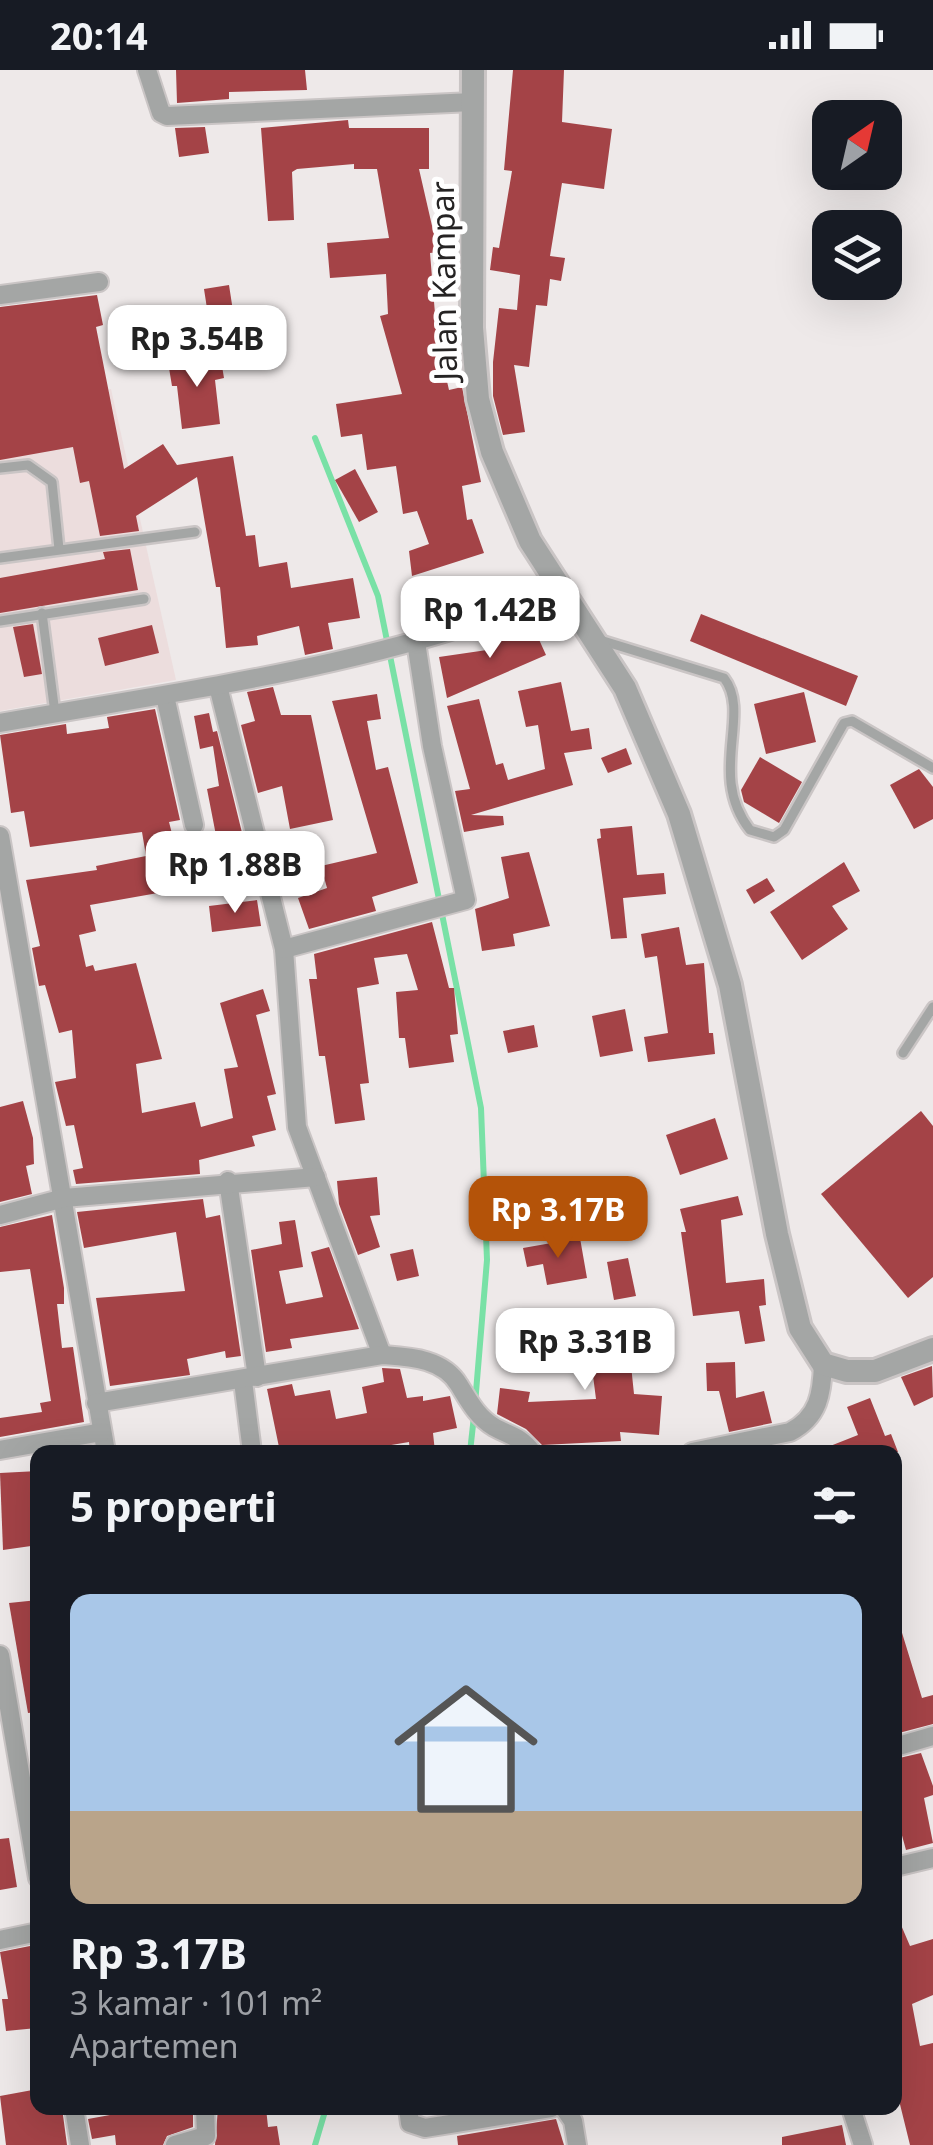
<!DOCTYPE html>
<html lang="id">
<meta charset="utf-8">
<style>
:root{--surface:#171b24;--page:#242831;--text:#f1f3f6;--muted:#9ea1a6;--line:#363941;--accent:#b45309}
body{margin:0;font-family:"Noto Sans",sans-serif;background:var(--page);color:var(--text);height:100vh;display:flex;flex-direction:column;font-size:38px;white-space:nowrap}
*{box-sizing:border-box;margin:0}
p{font-size:32px;color:var(--muted)}
.icon{flex:none;width:55px;height:55px;fill:none;stroke:currentColor;stroke-width:2;stroke-linecap:round;stroke-linejoin:round}
.map{position:relative;flex:1;overflow:hidden}
.panel{position:absolute;left:30px;top:1375px;width:872px;height:670px;display:flex;flex-direction:column;background:var(--surface);border-radius:20px;box-shadow:0 10px 40px #0002}
.panel>*{flex:none}
.needle{width:65px;rotate:34deg}
.tools{position:absolute;left:812px;top:30px;display:grid;gap:20px}
.tools a{display:grid;place-items:center;width:90px;height:90px;border-radius:20px;background:var(--surface);box-shadow:0 10px 40px #0002;font-size:50px}
.price{position:absolute;translate:-50% -85px;padding:0 22px;border-radius:20px;background:#fff;color:#222;font-size:32px;line-height:65px;filter:drop-shadow(0 2px 5px #0008)}
.price::after{content:'';position:absolute;left:50%;top:60px;width:30px;height:22px;margin-left:-15px;background:inherit;clip-path:polygon(0 0,100% 0,50% 100%)}
.price.selected{background:var(--accent);color:#fff}
ul{padding:0;list-style:none}
li{display:grid;align-content:center;gap:20px;height:530px;padding:0 40px}
li+li{border-top:2px solid var(--line)}
li span{display:grid;place-items:center;height:310px;border-radius:20px;color:#555}
li>.icon{margin-inline-start:auto}
span .icon{width:180px;height:180px;fill:#fffc;stroke-width:1}
li b{font-size:42px}
h2{display:flex;justify-content:space-between;align-items:center;height:120px;padding:0 40px;font-size:42px}
.status{display:flex;justify-content:space-between;align-items:center;height:70px;padding:0 50px;background:var(--surface);direction:ltr}
.status svg{height:28px;fill:currentColor}
.map>svg:first-child{display:block}
.built{fill:#ecdddd}
.lines{fill:none;stroke-linecap:round;stroke-linejoin:round}
.stream{stroke:#79e1a6;stroke-width:6}
.building{fill:#a44347}
.service-casing{stroke:#cac5c5;stroke-width:14}
.minor-casing{stroke:#cac5c5;stroke-width:22}
.tertiary-casing{stroke:#cac5c5;stroke-width:28}
.service{stroke:#a4a6a5;stroke-width:9}
.minor{stroke:#a4a6a5;stroke-width:18}
.tertiary{stroke:#a4a6a5;stroke-width:22}
.labels{text-anchor:middle;dominant-baseline:central;stroke-width:10;stroke-linejoin:round;paint-order:stroke}
.street-label{font-size:32px;fill:#252323;stroke:#fff}
</style>
<div class="status"><b>20:14</b><svg viewBox="0 0 49 12"><path d="M0 12V9h3v3zM5 12V6h3v6zM10 12V3h3v9zM15 12V0h3v12zM26 1h20v11H26zM47 4h2v5h-2z"/></svg></div>
<div class="map">
<svg width="933" height="2075" viewBox="0 0 933 2075">
<rect width="100%" height="100%" fill="#eee9e9"/>
<polygon class="built" points="111,319 176,610 0,641 0,340"/>
<g class="lines">
<g class="stream">
<polyline points="315,368 378,526 481,1038 487,1190 475,1334"/>
<polyline points="470,1382 474,1346"/>
<polyline points="315,2075 326,2038"/>
</g>
</g>
<g class="building">
<polygon points="176,0 305,0 307,20 229,22 229,29 177,33"/>
<polygon points="513,0 564,0 562,52 612,59 604,119 562,113 550,186 565,188 561,211 550,209 547,236 536,235 529,297 514,295 525,362 503,365 493,326 493,292 499,238 517,240 520,205 490,200 493,177 499,178 512,101 504,100"/>
<polygon points="348,50 349,58 429,58 429,99 419,99 438,182 430,183 437,268 449,320 462,317 481,412 462,416 467,450 472,449 484,483 412,506 409,481 429,474 417,441 403,444 396,396 367,400 362,364 341,367 336,334 402,324 380,246 388,244 386,204 330,208 327,173 389,168 377,99 354,99 354,94 297,99 292,102 294,150 268,151 261,58"/>
<polygon points="205,57 209,83 179,87 175,58"/>
<polygon points="229,215 235,254 210,258 204,219"/>
<polygon points="97,225 103,255 96,257 124,399 163,374 177,395 233,386 246,466 255,465 259,497 287,492 291,518 353,508 360,548 328,553 333,579 305,585 299,556 257,566 258,575 226,578 220,517 216,517 197,407 136,446 139,461 100,466 89,411 80,413 73,377 0,390 0,237"/>
<polygon points="220,284 224,308 215,310 220,354 182,359 177,316 172,316 168,292"/>
<polygon points="355,399 378,442 359,452 335,410"/>
<polygon points="130,479 138,520 0,543 0,508 105,489 103,482"/>
<polygon points="701,544 858,606 846,636 690,571"/>
<polygon points="33,554 42,604 24,607 13,557"/>
<polygon points="532,554 546,585 447,628 439,587 487,580 485,575"/>
<polygon points="152,555 159,583 105,596 98,568"/>
<polygon points="561,612 571,661 589,658 592,679 564,683 573,715 471,745 503,746 504,755 464,762 455,721 470,719 447,636 479,629 496,695 503,693 508,710 545,699 538,655 526,657 518,621"/>
<polygon points="273,617 281,645 311,645 333,750 290,759 282,716 258,723 241,655 255,651 247,622"/>
<polygon points="804,622 816,672 766,684 754,634"/>
<polygon points="377,624 381,649 367,651 376,700 388,697 418,813 372,827 376,841 309,859 298,828 327,818 321,796 377,783 332,631"/>
<polygon points="155,639 180,750 169,752 186,818 90,835 96,861 79,865 86,897 93,895 95,901 136,893 162,989 136,994 142,1043 195,1032 201,1057 233,1048 224,999 238,997 220,933 263,919 270,941 256,945 276,1024 267,1026 276,1060 252,1066 255,1076 199,1090 200,1104 76,1114 73,1100 83,1098 74,1055 66,1056 55,1012 76,1008 72,960 59,963 45,915 39,916 32,878 40,876 26,810 97,800 96,796 146,786 142,762 30,777 24,741 11,743 0,665 66,654 67,664 109,658 107,647"/>
<polygon points="209,643 213,662 217,661 247,783 220,786 207,719 219,716 213,676 200,679 194,646"/>
<polygon points="626,678 632,694 608,703 601,688"/>
<polygon points="760,687 802,712 779,753 744,732 741,720"/>
<polygon points="919,699 933,717 933,749 914,759 890,715"/>
<polygon points="632,756 637,805 664,803 666,824 623,828 627,868 611,869 597,769 601,768 600,759"/>
<polygon points="529,782 550,856 513,864 515,876 482,881 475,839 509,828 501,787"/>
<polygon points="844,792 860,821 832,836 848,859 802,890 770,842"/>
<polygon points="767,808 775,821 754,834 746,820"/>
<polygon points="257,830 261,856 212,862 209,836"/>
<polygon points="432,852 449,918 454,918 458,964 450,965 454,992 409,998 405,968 399,968 396,922 418,920 407,884 374,888 379,914 357,918 369,1013 360,1014 365,1050 335,1054 325,986 319,986 309,909 317,909 314,884"/>
<polygon points="679,857 686,895 704,893 709,963 713,963 715,984 648,992 644,967 668,963 657,886 645,888 641,864"/>
<polygon points="625,939 633,981 600,987 592,946"/>
<polygon points="534,955 538,977 508,983 503,961"/>
<polygon points="23,1031 33,1068 34,1094 26,1096 32,1124 0,1132 0,1037"/>
<polygon points="921,1041 933,1056 933,1207 908,1228 821,1124"/>
<polygon points="715,1048 728,1089 680,1105 666,1065"/>
<polygon points="377,1107 380,1145 370,1146 380,1177 358,1185 339,1134 337,1111"/>
<polygon points="738,1126 743,1145 721,1150 726,1213 764,1209 766,1235 759,1236 765,1271 745,1274 739,1241 693,1246 681,1162 686,1162 680,1139"/>
<polygon points="203,1129 206,1148 220,1145 241,1286 226,1288 225,1281 187,1289 190,1305 110,1316 96,1228 185,1221 176,1162 84,1178 77,1142"/>
<polygon points="52,1145 64,1218 64,1234 57,1234 62,1278 73,1277 84,1352 0,1367 0,1348 42,1342 40,1333 51,1331 30,1199 0,1202 0,1157"/>
<polygon points="295,1150 303,1197 279,1201 286,1234 323,1227 311,1182 329,1177 359,1259 290,1269 292,1278 266,1282 251,1180 282,1174 279,1152"/>
<polygon points="580,1168 587,1208 547,1215 543,1194 527,1197 523,1178"/>
<polygon points="413,1179 419,1206 397,1211 390,1184"/>
<polygon points="628,1188 636,1226 614,1230 607,1192"/>
<polygon points="627,1257 634,1324 662,1326 659,1365 620,1362 621,1371 542,1375 526,1359 497,1344 500,1318 530,1322 528,1332 596,1329 591,1290 531,1296 528,1268"/>
<polygon points="735,1292 736,1328 764,1321 772,1353 729,1362 719,1321 707,1321 706,1293"/>
<polygon points="932,1296 933,1327 914,1336 901,1307"/>
<polygon points="382,1298 400,1299 407,1328 423,1326 423,1331 450,1326 457,1358 433,1363 435,1382 410,1382 409,1372 350,1382 280,1382 267,1319 292,1314 295,1326 330,1320 336,1349 367,1343 362,1317 384,1312"/>
<polygon points="870,1328 885,1366 891,1364 898,1382 815,1382 858,1365 847,1337"/>
<polygon points="38,1401 38,1475 3,1480 0,1403"/>
<polygon points="38,1530 38,1642 28,1643 9,1533"/>
<polygon points="899,1553 922,1628 933,1625 933,1654 895,1664 895,1554"/>
<polygon points="921,1683 933,1716 933,1725 924,1728 933,1773 906,1780 895,1740 895,1689"/>
<polygon points="9,1768 17,1817 0,1820 0,1769"/>
<polygon points="895,1841 910,1876 933,1869 933,1925 912,1934 920,1976 933,1973 933,2075 910,2075 895,2014"/>
<polygon points="30,1876 38,1899 38,1921 34,1922 37,1958 6,1961 2,1929 8,1929 0,1882"/>
<polygon points="38,2019 38,2038 62,2038 67,2075 6,2075 0,2026"/>
<polygon points="109,2038 193,2038 193,2057 167,2066 163,2075 116,2075 115,2065 92,2069 88,2049 110,2045"/>
<polygon points="218,2038 266,2038 268,2057 277,2056 280,2075 215,2075"/>
<polygon points="556,2049 564,2075 458,2075 457,2066"/>
<polygon points="842,2055 846,2075 782,2075 782,2067"/>
</g>
<g class="lines">
<g class="service-casing">
<g id="service">
<polyline points="0,398 28,395 52,412 59,479"/>
<polyline points="0,488 195,462"/>
<polyline points="42,543 55,643"/>
<polyline points="0,551 144,529"/>
<path d="M600,570L724,608C752,644 707,705 750,760L774,767L784,760L844,653L852,651L933,698"/>
<polyline points="903,983 933,937"/>
</g>
</g>
<g class="minor-casing">
<g id="minor">
<polyline points="147,0 161,43 167,46 473,32"/>
<polyline points="0,225 99,212"/>
<polyline points="218,616 284,879 297,1057 382,1285"/>
<polyline points="165,626 194,755"/>
<path d="M0,653C189,619 381,596 560,522"/>
<polyline points="0,766 106,1382"/>
<polyline points="284,879 466,830 432,676 416,572"/>
<polyline points="228,1111 257,1307"/>
<polyline points="0,1145 64,1128 316,1107"/>
<polyline points="243,1311 252,1382"/>
<path d="M96,1333L382,1285C409,1287 443,1288 459,1315C469,1331 477,1347 494,1357C510,1366 520,1366 532,1382"/>
<polyline points="0,1380 102,1362"/>
<path d="M692,1382L790,1362C819,1347 822,1323 823,1294"/>
<polyline points="0,1585 38,1808"/>
<polyline points="895,1677 933,1666"/>
<polyline points="895,1797 933,1788"/>
<polyline points="0,1870 38,1862"/>
<polyline points="74,2038 80,2075"/>
<polyline points="408,2038 410,2053 425,2058 551,2038"/>
<polyline points="564,2038 573,2051 577,2075"/>
<polyline points="851,2038 863,2075"/>
<polyline points="175,2075 206,2066 205,2038"/>
</g>
</g>
<g class="tertiary-casing">
<polyline id="tertiary" points="473,0 472,258 478,329 492,382 530,471 625,618 679,744 730,915 777,1164 800,1258 823,1294 847,1301 875,1301 933,1279"/>
</g>
<use href="#service" class="service"/>
<use href="#minor" class="minor"/>
<use href="#tertiary" class="tertiary"/>
</g>
<g class="labels">
<g class="street-label">
<text transform="translate(443 211) rotate(-91)">Jalan Kampar</text>
</g>
</g>
</svg>
<div class="tools">
<a><svg class="needle" viewBox="-14 -14 28 28"><path d="M0-13l5 13h-10z" fill="#e53935"/><path d="M0 13l5-13h-10z" fill="#9ea1a6"/></svg></a>
<a><svg class="icon" aria-label="layers" viewBox="0 0 24 24"><path d="M12 4l9 5-9 5-9-5zM3 14l9 5 9-5"/></svg></a>
</div>
<b class="price" style="left:197px;top:320px">Rp 3.54B</b>
<b class="price" style="left:490px;top:591px">Rp 1.42B</b>
<b class="price" style="left:235px;top:846px">Rp 1.88B</b>
<b class="price selected" style="left:558px;top:1191px">Rp 3.17B</b>
<b class="price" style="left:585px;top:1323px">Rp 3.31B</b>
<section class="panel">
<h2>5 properti<svg class="icon" aria-label="filters" viewBox="0 0 24 24"><path d="M4 7h16M4 17h16"/><circle cx="9" cy="7" r="2"/><circle cx="15" cy="17" r="2"/></svg></h2>
<ul>
<li><span style="background:linear-gradient(#a9c7e8 70%,#b9a48a 0)"><svg class="icon" aria-label="home" viewBox="0 0 24 24"><path d="M3 11l9-7 9 7M6 9v11h12V9"/></svg></span><div><b>Rp 3.17B</b><p>3 kamar · 101 m²</p><p>Apartemen</p></div></li>
</ul>
</section>
</div>
